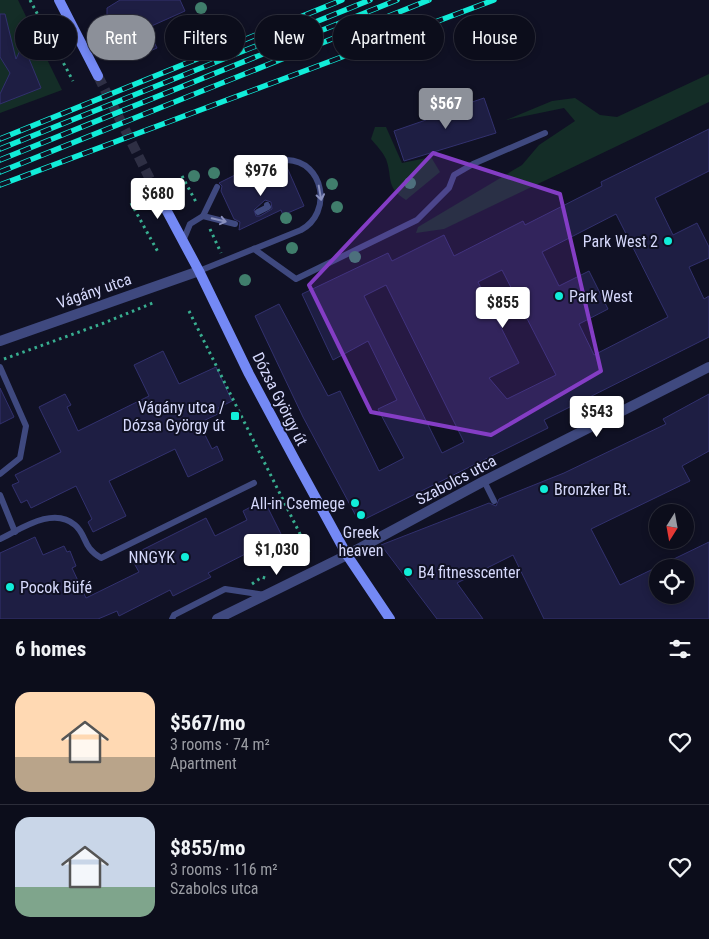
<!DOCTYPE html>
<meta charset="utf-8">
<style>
:root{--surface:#0c0d1b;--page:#151624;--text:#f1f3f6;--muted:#9a9ca3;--line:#2c2d3a;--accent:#8c9099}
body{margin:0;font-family:"Roboto Condensed",sans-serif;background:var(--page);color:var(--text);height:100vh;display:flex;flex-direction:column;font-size:19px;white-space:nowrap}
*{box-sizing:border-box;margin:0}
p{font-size:16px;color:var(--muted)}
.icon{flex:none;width:28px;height:28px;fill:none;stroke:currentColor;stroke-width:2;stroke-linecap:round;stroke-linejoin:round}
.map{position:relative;height:619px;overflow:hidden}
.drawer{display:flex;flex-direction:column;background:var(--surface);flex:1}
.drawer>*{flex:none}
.hud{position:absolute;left:15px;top:15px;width:680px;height:45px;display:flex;gap:10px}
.needle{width:32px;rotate:191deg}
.buttons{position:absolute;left:649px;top:504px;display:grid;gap:10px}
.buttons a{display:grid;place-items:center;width:45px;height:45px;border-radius:50%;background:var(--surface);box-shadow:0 2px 8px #0003,0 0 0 1px var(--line);font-size:25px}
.price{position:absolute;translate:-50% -42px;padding:0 11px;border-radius:5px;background:#fff;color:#222;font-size:16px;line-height:32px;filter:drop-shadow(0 1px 2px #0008)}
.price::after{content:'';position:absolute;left:50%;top:30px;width:15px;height:11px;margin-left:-8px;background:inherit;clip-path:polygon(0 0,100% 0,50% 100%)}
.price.selected{background:var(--accent);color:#fff}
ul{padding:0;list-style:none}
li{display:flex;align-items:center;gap:15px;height:125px;padding:0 15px}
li+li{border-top:1px solid var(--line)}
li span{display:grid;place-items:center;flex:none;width:140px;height:100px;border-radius:15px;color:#555}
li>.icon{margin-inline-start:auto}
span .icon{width:60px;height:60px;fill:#fffc;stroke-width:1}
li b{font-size:21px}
h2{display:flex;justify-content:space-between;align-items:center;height:60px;padding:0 15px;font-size:21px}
.pill{padding:0 18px;border-radius:22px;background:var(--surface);box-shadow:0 2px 8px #0003,0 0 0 1px var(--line);font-size:18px;line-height:45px}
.pill.selected{background:var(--accent);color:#fff}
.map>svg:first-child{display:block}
.green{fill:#142d27}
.building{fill:#1e1e43;stroke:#32316e;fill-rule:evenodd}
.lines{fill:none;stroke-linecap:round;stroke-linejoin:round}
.secondary-tunnel{stroke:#2e2f44;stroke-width:10;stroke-dasharray:10 5;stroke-linecap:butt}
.path{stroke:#38ae90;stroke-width:3;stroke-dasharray:2.5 4;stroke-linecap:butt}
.service{stroke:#3f497f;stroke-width:6}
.minor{stroke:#3f497f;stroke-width:10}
.tertiary{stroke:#3f497f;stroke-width:10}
.secondary{stroke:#7489f5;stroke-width:10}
.rail-casing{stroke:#11edd9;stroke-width:5.5}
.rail{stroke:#101124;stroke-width:4;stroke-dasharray:11;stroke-linecap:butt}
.tree{fill:#407e6c}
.oneway{stroke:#8a91be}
.marked{fill:#843dc5;fill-opacity:0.2;stroke:#843dc5;stroke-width:4;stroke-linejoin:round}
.poi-dot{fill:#11edd9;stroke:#101124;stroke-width:2}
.labels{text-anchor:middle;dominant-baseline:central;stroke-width:4;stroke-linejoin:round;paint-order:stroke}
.poi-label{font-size:16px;fill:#d6d9fc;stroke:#101124;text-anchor:end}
.street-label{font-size:16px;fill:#d6d9fc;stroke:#101124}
</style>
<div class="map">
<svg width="709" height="619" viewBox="0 0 709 619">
<rect width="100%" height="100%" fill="#101124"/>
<g class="green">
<polygon points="0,0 18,0 62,90 0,113"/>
<polygon points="709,74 709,102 444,229 416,233 418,227 522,165 539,145 575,121 564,108 506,120 552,101 575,98 600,115 617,117"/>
<path d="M375,127H386L402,163L431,157L440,172L406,200C385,187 393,178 386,159C383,152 376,145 371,139Z"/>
</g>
<g class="building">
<polygon points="120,0 180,0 185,11 147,28 157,48 143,54 133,34 121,39 107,17 107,8"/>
<polygon points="0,14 5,14 16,59 23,44 41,88 0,104 0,94 10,73 0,57"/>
<polygon points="484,98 496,133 404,161 394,131 426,120 425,118"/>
<path d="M709,129V171L655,198L673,235L697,223L709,247V258L689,267L704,299L709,296V337L544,420L548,428L365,519L356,516L303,417L255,316L279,304L328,396L340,391L379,471L404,458L378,409L397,400L368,341L333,360L302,294L388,253L392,261L444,235L454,256L523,221L525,225L602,186L601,182ZM616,214L668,317L594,355L579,324L608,309L589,271L559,286L542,252ZM502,270L556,375L507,399L489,378L519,363L478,282ZM386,285L464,442L442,453L364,296Z"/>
<path d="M286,165L304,206L283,215L281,210L239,230L240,222L234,219L221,191L222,186L219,183L235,175L243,185ZM265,200L271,202L272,209L260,216H256L254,210Z"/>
<polygon points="163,351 179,384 216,367 232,401 218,408 220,413 199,423 212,449 217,446 223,460 188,477 175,449 109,481 126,516 93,532 88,522 92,519 76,486 31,508 27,500 21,503 12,485 19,482 15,475 61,452 39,407 65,394 71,405 67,407 78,431 149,396 134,365"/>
<polygon points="0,388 14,417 0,424"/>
<path d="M709,394V451L682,466L690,481L591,529L620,585L709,542V619H544L513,555L457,583L483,619H437L381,545L489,503L496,506L499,499L564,473L666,424L663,419ZM658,568H685V595H658Z"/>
<polygon points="264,500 288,548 267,558 261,546 208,573 211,577 173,596 170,590 119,616 117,611 98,619 0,619 0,553 35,537 43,555 64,546 67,552 70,551 76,566 72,568 86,598 139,572 130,556 206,518 215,536 247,520 243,511"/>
</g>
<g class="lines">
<polyline class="secondary-tunnel" points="98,76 154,187"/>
<g class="path">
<polyline points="30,0 73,81"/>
<polyline points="182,176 196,202"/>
<polyline points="131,203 158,252"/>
<polyline points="210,229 221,253"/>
<polyline points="189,311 309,552"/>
<polyline points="4,359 104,323 155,302"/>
<polyline points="252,584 262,577 268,579"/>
</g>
<g class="service">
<polyline points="258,212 268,207 267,205"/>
<polyline points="203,216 235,224"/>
<polyline points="183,241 190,224 203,216 217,187"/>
<polyline points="254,249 296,279 417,220 449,188 454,175 473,164 545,133"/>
<path d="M199,271L301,230C333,213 324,161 287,160C271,160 254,170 240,176"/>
<polyline points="0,367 26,426 20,458 0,474"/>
<polyline points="484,481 494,501"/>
<polyline points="0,495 15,532"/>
<path d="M0,539C21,529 53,506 75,525C87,535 82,547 101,558L254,483"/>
<polyline points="172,619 174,615 225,589 265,595"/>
</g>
<polyline class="minor" points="217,619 347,555 484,481 709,367"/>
<polyline class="tertiary" points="0,341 199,271"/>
<g class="secondary">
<polyline points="59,0 98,76"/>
<polyline points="154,187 199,271 249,374 295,460 347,555 390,619"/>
</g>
<g class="rail-casing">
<g id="rail">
<polyline points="0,139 342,0"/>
<polyline points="0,149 370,0"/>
<polyline points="0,160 397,0"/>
<polyline points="0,172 429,0"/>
<polyline points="0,185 494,0"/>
</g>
</g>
<use href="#rail" class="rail"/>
</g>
<g class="tree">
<circle cx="201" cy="8" r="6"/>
<circle cx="146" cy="39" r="6"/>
<circle cx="214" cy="173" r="6"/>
<circle cx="194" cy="176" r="6"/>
<circle cx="410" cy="183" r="6"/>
<circle cx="332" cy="184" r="6"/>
<circle cx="337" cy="207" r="6"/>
<circle cx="286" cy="218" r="6"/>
<circle cx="292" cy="248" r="6"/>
<circle cx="355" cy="257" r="6"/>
<circle cx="245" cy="280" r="6"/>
</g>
<defs><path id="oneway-shaft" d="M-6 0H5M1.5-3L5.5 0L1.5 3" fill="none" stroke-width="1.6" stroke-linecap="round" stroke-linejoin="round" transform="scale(1.25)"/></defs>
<g class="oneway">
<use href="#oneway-shaft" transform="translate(320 193) rotate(80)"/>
<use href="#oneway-shaft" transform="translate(219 220) rotate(14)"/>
</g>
<path class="marked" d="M433,153L560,194L601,371L491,435L371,412L309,285Z"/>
<g class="poi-dot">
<circle cx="668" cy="241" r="5"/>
<circle cx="559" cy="296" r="5"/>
<rect x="230" y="411" width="10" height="10" rx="2.5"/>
<circle cx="544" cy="489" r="5"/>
<circle cx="355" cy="503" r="5"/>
<circle cx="361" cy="515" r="5"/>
<circle cx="185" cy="557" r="5"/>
<circle cx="408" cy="572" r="5"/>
<circle cx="10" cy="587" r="5"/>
</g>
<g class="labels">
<g class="poi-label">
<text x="658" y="241">Park West 2</text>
<text x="569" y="296" text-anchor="start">Park West</text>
<text x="225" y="407">Vágány utca /<tspan x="225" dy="18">Dózsa György út</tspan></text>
<text x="554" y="489" text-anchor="start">Bronzker Bt.</text>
<text x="345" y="503">All-in Csemege</text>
<text x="361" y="532" text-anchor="middle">Greek<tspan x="361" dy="18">heaven</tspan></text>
<text x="175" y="557">NNGYK</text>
<text x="418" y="572" text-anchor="start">B4 fitnesscenter</text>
<text x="20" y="587" text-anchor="start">Pocok Büfé</text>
</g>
<g class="street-label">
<text transform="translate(94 291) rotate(-19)">Vágány utca</text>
<text transform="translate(280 399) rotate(63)">Dózsa György út</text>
<text transform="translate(456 480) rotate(-28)">Szabolcs utca</text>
</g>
</g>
</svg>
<div class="buttons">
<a><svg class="needle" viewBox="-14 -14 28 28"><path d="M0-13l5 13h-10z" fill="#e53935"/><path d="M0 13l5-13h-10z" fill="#9a9ca3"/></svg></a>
<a><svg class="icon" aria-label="locate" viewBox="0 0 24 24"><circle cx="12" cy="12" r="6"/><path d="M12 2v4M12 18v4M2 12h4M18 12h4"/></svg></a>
</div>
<b class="price selected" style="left:446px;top:130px">$567</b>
<b class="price" style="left:261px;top:197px">$976</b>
<b class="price" style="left:158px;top:220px">$680</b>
<b class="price" style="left:503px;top:329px">$855</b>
<b class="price" style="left:597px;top:438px">$543</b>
<b class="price" style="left:277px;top:576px">$1,030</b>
<div class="hud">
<a class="pill">Buy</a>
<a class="pill selected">Rent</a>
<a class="pill">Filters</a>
<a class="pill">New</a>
<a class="pill">Apartment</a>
<a class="pill">House</a>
</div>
</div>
<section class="drawer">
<h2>6 homes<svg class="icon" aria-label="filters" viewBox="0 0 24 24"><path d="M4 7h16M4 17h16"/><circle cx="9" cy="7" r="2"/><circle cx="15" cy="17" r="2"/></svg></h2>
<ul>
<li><span style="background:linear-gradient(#ffd9b3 65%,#b9a48a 0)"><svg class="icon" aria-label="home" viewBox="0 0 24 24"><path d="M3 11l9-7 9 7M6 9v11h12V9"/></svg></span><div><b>$567/mo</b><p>3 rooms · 74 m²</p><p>Apartment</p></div><svg class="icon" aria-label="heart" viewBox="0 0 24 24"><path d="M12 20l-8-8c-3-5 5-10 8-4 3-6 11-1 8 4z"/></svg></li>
<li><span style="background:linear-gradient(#c9d6e8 70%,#7fa58c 0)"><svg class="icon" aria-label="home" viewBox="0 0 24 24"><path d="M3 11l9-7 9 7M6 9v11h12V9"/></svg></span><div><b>$855/mo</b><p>3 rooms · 116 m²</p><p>Szabolcs utca</p></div><svg class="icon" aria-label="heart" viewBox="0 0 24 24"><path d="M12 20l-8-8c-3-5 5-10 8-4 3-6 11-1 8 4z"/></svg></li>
</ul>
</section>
